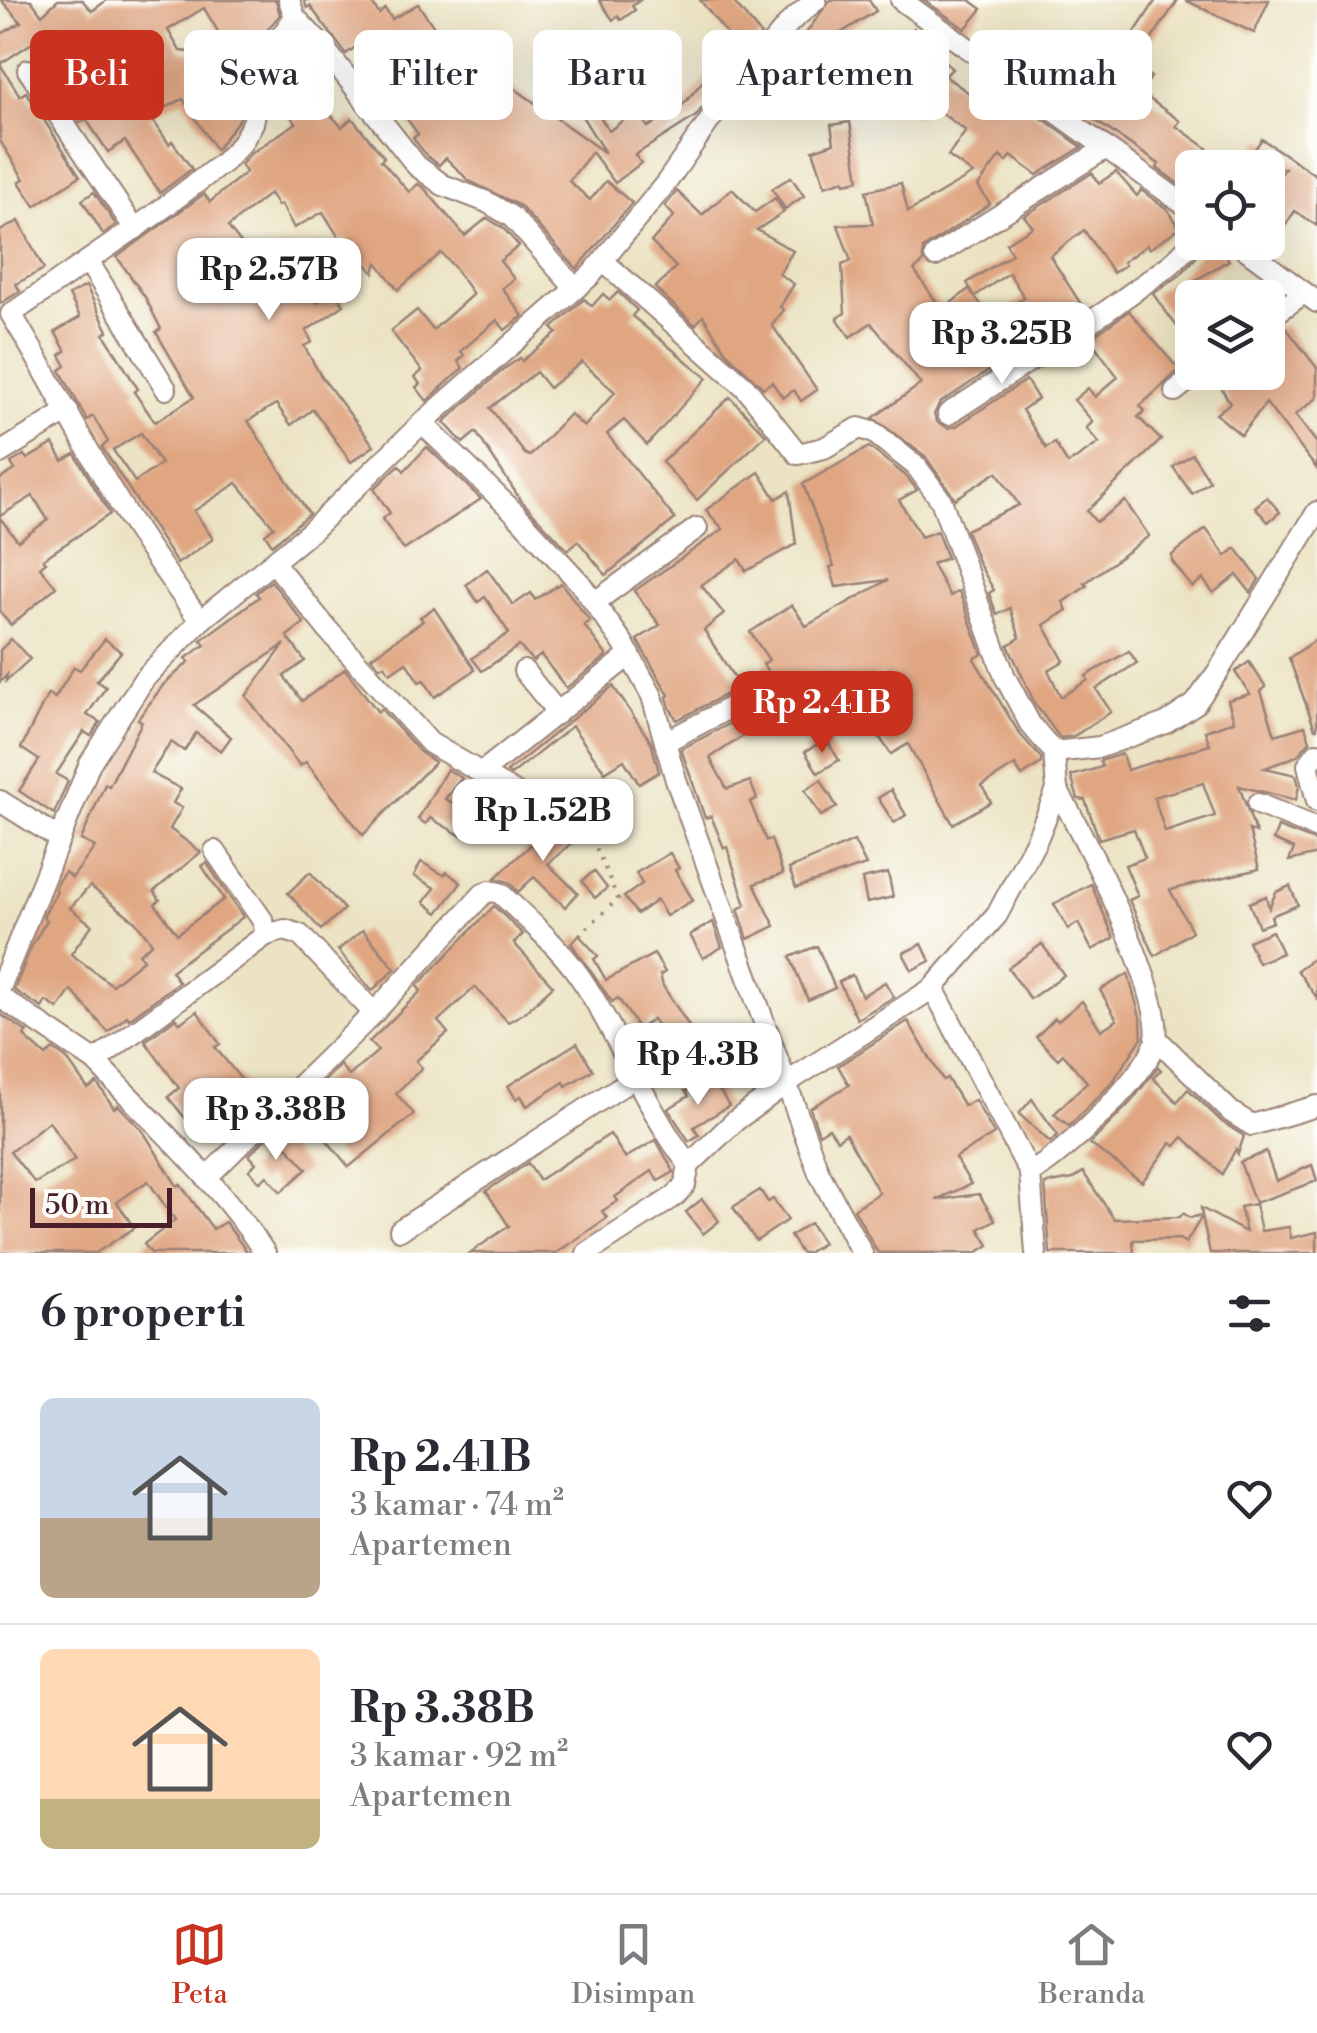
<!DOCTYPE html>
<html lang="id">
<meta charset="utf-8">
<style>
:root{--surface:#fff;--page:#f7f7f7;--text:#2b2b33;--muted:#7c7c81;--line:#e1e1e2;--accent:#c8321e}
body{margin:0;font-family:"Libre Bodoni",serif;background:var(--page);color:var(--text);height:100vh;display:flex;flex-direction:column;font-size:38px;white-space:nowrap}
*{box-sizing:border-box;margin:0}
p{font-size:32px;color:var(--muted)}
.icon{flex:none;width:55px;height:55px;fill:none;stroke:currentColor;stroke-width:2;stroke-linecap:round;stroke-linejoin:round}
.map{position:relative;height:1253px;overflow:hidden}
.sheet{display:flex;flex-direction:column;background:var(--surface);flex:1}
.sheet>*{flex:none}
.hud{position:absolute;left:30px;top:30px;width:1258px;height:90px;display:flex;gap:20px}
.fabs{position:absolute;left:1175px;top:150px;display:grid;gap:20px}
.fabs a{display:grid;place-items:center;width:110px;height:110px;border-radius:15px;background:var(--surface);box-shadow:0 10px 40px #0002;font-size:50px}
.scale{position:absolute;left:30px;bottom:25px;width:142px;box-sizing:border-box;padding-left:10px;border:5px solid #4a1f2b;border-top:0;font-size:28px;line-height:35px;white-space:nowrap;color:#4a1f2b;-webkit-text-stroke:8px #fdfcf7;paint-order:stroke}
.price{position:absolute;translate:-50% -85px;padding:0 22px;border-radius:20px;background:#fff;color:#222;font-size:32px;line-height:65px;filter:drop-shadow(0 2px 5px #0008)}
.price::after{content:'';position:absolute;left:50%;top:60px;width:30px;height:22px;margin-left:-15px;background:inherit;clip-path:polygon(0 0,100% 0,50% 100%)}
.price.active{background:var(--accent);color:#fff}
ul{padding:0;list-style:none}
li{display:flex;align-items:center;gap:30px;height:250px;padding:0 40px}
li+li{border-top:2px solid var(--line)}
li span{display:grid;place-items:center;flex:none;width:280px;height:200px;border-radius:15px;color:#555}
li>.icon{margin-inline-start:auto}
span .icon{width:120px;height:120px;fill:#fffc;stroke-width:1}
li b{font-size:42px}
h2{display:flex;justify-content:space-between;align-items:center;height:120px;padding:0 40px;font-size:42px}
.chip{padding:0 35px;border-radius:15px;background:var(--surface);box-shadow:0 10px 40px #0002;font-size:35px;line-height:90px}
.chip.active{background:var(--accent);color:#fff}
.tab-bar{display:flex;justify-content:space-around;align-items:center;height:140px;border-top:2px solid var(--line);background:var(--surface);font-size:28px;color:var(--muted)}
.tab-bar a{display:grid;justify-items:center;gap:5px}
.tab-bar .active{color:var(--accent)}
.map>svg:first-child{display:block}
.building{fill:#e0a581;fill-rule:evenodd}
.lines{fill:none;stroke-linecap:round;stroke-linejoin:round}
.street-casing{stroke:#9a8177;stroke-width:24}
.path{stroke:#9a8177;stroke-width:4;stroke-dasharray:2.5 8;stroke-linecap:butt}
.street{stroke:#fff;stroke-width:20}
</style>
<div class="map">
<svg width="1317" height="1253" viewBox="0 0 1317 1253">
<rect width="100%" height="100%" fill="#fdfcf7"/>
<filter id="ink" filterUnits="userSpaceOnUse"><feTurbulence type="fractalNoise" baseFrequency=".01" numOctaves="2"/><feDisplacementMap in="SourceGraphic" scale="20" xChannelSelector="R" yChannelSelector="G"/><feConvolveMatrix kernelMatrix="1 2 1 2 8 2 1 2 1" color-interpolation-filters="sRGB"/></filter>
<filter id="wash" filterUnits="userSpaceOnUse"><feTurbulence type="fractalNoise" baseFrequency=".0048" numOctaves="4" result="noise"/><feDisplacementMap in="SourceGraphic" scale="40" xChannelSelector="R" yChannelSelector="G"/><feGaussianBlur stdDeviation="2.25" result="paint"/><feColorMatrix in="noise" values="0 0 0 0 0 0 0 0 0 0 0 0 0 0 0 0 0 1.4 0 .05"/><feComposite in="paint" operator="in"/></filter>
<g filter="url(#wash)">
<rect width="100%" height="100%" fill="#ebe3c3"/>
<g id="blocks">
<g class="building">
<polygon points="1,0 31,0 42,15 58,0 82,0 92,11 107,0 276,0 280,15 258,40 249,72 229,50 204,8 168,30 180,51 209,54 243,102 240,118 216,150 183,99 150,116 169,144 172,141 192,169 160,193 125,141 108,152 86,119 80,123 63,98 71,92 52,64 48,66 32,43 0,64 0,35 21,22"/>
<polygon points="304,0 370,0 379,14 385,9 392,19 418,4 438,33 412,52 432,75 472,44 482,57 470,67 474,71 457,84 485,112 507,83 605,153 575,105 588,97 609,131 636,111 648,127 682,106 713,69 719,69 727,75 696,116 635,155 641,163 615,183 592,152 569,181 590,200 606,181 632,203 577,269 520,206 468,180 446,158 439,165 427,156 413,138 418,134 394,101 402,95 358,45 346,54 310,6 307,8"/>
<polygon points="599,0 640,0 632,6 635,10 621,20 618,16 613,20"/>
<polygon points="700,0 732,0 761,35 743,54"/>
<polygon points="830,0 869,0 876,11 804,56 836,51 820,73 833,86 815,103 795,82 778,98 763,78 782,59 788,58"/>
<polygon points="924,0 970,0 982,9 965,29"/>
<polygon points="1156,0 1178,0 1134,65 1151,77 1141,93 1180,121 1176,126 1207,148 1180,185 1157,168 1159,164 1021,70 1040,45 1100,86"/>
<polygon points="1185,0 1269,0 1254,33"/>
<polygon points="914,28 952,69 945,76 983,103 996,85 1082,147 1037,175 1011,156 1007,162 1000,156 978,186 990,204 923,249 923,263 914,270 942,310 969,289 993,320 990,323 1011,356 940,403 934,414 937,422 948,428 956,426 1026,380 1038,399 1022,410 1046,448 1055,443 1068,464 1099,443 1086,428 1093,422 1074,400 1088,388 1095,397 1118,377 1090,339 1095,335 1129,311 1179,370 1140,406 1145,411 1138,417 1161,440 1087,511 1096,522 1125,501 1149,536 1085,583 1087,586 1063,602 1067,610 1044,625 1064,661 1048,670 1061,697 1088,680 1086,676 1129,651 1137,663 1096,689 1111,712 1074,736 1060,738 1035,704 1008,645 1020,638 1010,608 997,615 989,593 994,590 979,564 966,530 1019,505 997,472 955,499 925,456 873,418 921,384 871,323 850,337 837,318 845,313 842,265 851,261 838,225 873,224 866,191 901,183 908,212 973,174 948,156 966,131 929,104 916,117 889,88 930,64 861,75"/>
<polygon points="0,64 20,96 26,92 80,176 35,206 19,182 24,179 0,141"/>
<path d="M307,89L342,127L352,118L384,157L381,160L409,192L418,184L424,188L465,236L487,218L503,228L519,246L500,261L514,279L502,288L523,316L505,330L497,320L461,351L464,356L458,361L463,368L427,401L416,387L420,384L415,377L422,371L391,331L417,310L433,330L473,294L454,267L441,253L398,290L377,262L374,273L345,238L341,241L323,212L294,228L281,204L278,206L270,193L228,227L258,265L281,247L305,277L300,281L317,302L334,291L344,305L306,331L312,342L304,346L321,376L374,446L351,462L313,409L291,425L276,404L248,421L309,514L272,545L265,534L274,527L237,483L194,511L213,539L177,564L102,447L108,442L93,416L87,420L60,370L66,366L60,355L66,351L55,332L80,317L69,295L86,286L108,331L104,334L138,389L134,392L155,422L194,397L156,332L161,329L145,297L117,257L204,194L210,202L246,172L241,165L250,154L296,123L285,110ZM141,433L161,464L135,482L113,450Z"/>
<polygon points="850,122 859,180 845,183 844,180 825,186 813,150 834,143 831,125"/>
<polygon points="1262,139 1317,176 1317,226 1295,211 1269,249 1268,194 1285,168 1241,168"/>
<polygon points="1116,172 1137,196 1141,190 1167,209 1180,228 1149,249 1147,245 1123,262 1125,265 1113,273 1084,230 1050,256 1084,309 1063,323 1056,312 1024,340 1003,315 1024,297 1009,273 975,296 967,283 1012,254 1006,243 1033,227 1024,216 1092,173 1099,183"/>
<polygon points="791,177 804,196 785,209 772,189"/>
<polygon points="732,189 755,212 775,198 784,212 757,230 793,251 779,274 794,284 780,307 784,310 772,325 817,390 801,401 794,390 783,398 772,382 763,388 727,353 703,316 695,325 655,288 676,267 651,242 674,216 665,206 677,191 702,215"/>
<polygon points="94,192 116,225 103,234 82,200"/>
<polygon points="19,221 44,269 16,284 20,291 0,304 0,231"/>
<polygon points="1210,242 1217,242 1229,260 1196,280 1208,298 1192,298 1192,347 1153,294 1180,275"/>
<path d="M618,292L637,310L632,316L707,378L647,445L624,420L607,434L675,519L606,575L578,541L568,550L520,499L476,432L463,443L444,422L504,369L520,358L522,361L557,333L552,328L584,299L592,306L603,294L610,300ZM582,362L615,392L584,427L570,414L530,456L525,454L490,408L536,372L549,388Z"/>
<polygon points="1284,325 1317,368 1317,398 1295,415 1317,443 1317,469 1266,403 1241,435 1216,414 1230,403 1212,372 1268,372 1268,332"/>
<polygon points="730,397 766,435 697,500 662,462"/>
<polygon points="53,444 63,461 75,454 110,514 43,559 46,562 40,567 56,587 11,625 0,612 0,518 18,541 48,520 33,496 0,516 0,479 15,470 11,463 24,455 27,459"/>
<polygon points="427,447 481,499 404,550 382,519 390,513 374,489 399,465 404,471"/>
<polygon points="869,447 906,476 917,490 899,500 921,537 937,531 947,558 932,564 950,596 959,591 982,654 974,659 1019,733 1041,758 1041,763 1022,776 1015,765 982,786 991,802 953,824 908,744 891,754 878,735 881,733 869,713 895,697 881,674 788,729 780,715 749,732 710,758 727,789 750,781 757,799 750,802 766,841 771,839 783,874 754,884 775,926 748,939 738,909 746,905 727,847 724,848 711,816 705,818 681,749 760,708 767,707 789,717 801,710 800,695 773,680 763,664 769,660 750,632 792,605 806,626 888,580 836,587 830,567 834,566 803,484"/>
<polygon points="1192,454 1210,481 1192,494 1173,467"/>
<polygon points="759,472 776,499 789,491 796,544 746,571 739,559 701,585 724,614 704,630 740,687 677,720 670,708 667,697 669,695 637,640 660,625 634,591 723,529 706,510"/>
<polygon points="1267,497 1280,512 1268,522 1255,507"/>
<polygon points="1206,529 1226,556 1236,548 1259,579 1251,593 1237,575 1213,593 1203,579 1192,587 1172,561 1172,555"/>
<polygon points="487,569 513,605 531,593 535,600 561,583 590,621 584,625 607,656 566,688 541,655 533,661 519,646 482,671 472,658 509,633 485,597 478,602 466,585"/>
<path d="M271,581L304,623L287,636L305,661L284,676L302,701L345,669L378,712L381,709L420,752L435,762L363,835L306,762L300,766L246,696L285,644L194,705L231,737L221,751L196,733L184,751L171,742L151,773L181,789L173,803L182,808L170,829L201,852L154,891L160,900L155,904L177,934L224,899L202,866L207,863L243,917L171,971L179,982L129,1019L127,1016L108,1032L71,990L58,1009L46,1001L42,1008L14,990L32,945L47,920L43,917L57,891L55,889L58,881L65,872L72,878L95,847L81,840L105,784L109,786L142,722L138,719L164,684L189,662L186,658L205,645L201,640L259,597L256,593ZM90,886L135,921L152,943L139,954L143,960L112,985L71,954L92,925L70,908Z"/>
<polygon points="434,608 475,670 435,697 424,680 419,682 406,662 390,673 384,665 380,667 371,657 423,621 420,617"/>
<polygon points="11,639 30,659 6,681 7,675 0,682 0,650"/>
<polygon points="105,639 121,652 97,681 106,687 87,715 100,722 91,736 84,732 56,774 68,781 54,814 19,791 39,760 21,748 48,694 55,698 74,667 80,670"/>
<polygon points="1317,639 1317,729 1315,729 1289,658"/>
<path d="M1249,662L1266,687L1261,691L1275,735L1305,726L1310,741L1297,756L1265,768L1296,775L1299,786L1296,800L1239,786L1256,833L1249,830L1259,869L1170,890L1192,931L1155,956L1129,900L1138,896L1125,865L1145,858L1134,829L1099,839L1085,800L1078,799L1071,776L1102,767L1100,761L1122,754L1127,770L1210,745L1205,731L1234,721L1228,700L1250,694L1235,672ZM1203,783L1215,816L1165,832L1154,797Z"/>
<polygon points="613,686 651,742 659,772 639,784 624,760 605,772 572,726 511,775 507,772"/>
<polygon points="826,739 839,760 818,773 805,752"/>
<polygon points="447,769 462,778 445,799 472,814 460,835 430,818 426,824 418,819"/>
<polygon points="821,780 837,807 821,816 805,790"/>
<polygon points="891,790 906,815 894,823 878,798"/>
<polygon points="559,819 576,839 548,864 578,893 565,907 534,877 518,892 509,882 495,878"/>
<polygon points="1278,827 1317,842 1317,854 1289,861 1294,849 1273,840"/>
<polygon points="854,841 866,865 796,888 789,869"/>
<polygon points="670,853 679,868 675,870 693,900 666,916 657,900 637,914 624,897 642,884 636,873"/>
<polygon points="421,862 444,875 447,872 461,883 438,913 424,902 435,888 414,876"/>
<polygon points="594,871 607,888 595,898 582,881"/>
<polygon points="310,872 344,909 321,930 288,893"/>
<polygon points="888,873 893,897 867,903 862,879"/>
<polygon points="1091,884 1114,938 1092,950 1078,923 1068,929 1054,904"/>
<polygon points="1290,886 1298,905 1271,916 1273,922 1259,927 1249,903 1266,896 1269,908 1276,892"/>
<polygon points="494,906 523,934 514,943 553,986 524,1013 508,1022 475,987 438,1021 448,1033 416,1061 422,1068 396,1093 414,1114 349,1167 304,1113 314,1105 307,1098 340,1065 349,1076 378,1051 369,1042 421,991 417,986"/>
<polygon points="713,922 722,947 703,958 690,935"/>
<polygon points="363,930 395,969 372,991 338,950"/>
<polygon points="1272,931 1282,953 1258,963 1248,941"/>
<polygon points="579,935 598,956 594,959 606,980 654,954 665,972 660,975 663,986 711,1060 680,1082 673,1070 654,1081 643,1062 671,1046 653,1019 639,1029 618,998 612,1002 571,943"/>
<polygon points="922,944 930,961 912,970 903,953"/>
<polygon points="1042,944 1064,975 1030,999 1008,968"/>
<polygon points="817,946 835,988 808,1000 790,957"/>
<polygon points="1317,956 1317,998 1297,970"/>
<polygon points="1128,974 1141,1020 1142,1038 1111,1084 1069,1126 1054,1114 1087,1082 1063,1054 1058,1059 1036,1037 1055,1018 1058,1021 1082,1001 1101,1030 1117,1020 1100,990"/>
<polygon points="852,975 862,996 885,982 894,997 857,1019 839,982"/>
<polygon points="197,1011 220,1044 215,1047 248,1088 195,1130 168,1097 179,1088 145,1041 176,1018 180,1023"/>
<path d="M0,1014L27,1032L24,1036L46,1056L53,1049L66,1058L88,1089L97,1083L114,1108L118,1105L143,1131L177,1186L180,1184L213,1229L225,1222L248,1253H151L144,1244L175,1220L148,1181L117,1202L134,1228L96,1253H0ZM49,1121L75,1160L35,1183L10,1152Z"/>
<polygon points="908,1021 943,1080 947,1078 964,1106 975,1100 994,1134 955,1158 971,1184 936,1200 979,1194 995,1220 979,1229 989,1245 976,1253 878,1253 854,1209 879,1193 846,1134 837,1140 829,1128 819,1134 810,1108 849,1085 838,1066"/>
<polygon points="577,1043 593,1070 566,1086 564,1082 527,1106 521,1096 516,1099 508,1086"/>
<polygon points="760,1063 766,1077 745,1084 740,1070"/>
<polygon points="1158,1067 1161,1070 1153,1078 1177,1102 1188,1089 1222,1122 1244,1136 1238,1154 1236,1149 1222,1174 1183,1137 1175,1146 1171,1143 1142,1182 1090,1144 1131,1102"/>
<polygon points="713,1080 729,1106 694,1127 699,1135 689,1141 668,1109 689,1096 685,1091"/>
<polygon points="1032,1099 1058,1135 1050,1142 1019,1114"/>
<polygon points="273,1131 307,1169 281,1192 267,1176 260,1182 249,1170 256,1163 249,1155"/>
<polygon points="610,1134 625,1158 656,1140 674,1172 658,1181 652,1171 615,1197 618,1201 602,1211 607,1218 556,1253 470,1253 509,1226 486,1191 528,1163 539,1180"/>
<polygon points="1266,1152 1276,1181 1312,1165 1317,1181 1255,1203 1240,1162"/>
<polygon points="1083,1172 1114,1219 1180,1217 1183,1213 1190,1218 1202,1215 1201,1208 1246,1232 1240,1207 1255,1204 1261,1231 1289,1227 1291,1238 1317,1232 1317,1253 1210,1253 1202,1216 1186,1243 1179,1239 1133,1240 1134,1253 1050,1253 1045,1184 1073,1179"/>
<polygon points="760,1190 768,1202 773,1199 788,1220 756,1241 733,1207"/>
<polygon points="702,1199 719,1221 703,1234 686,1212"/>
<polygon points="810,1223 823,1243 807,1253 801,1253 790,1236"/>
</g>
</g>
</g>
<g filter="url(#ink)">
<use href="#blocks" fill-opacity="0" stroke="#9a8177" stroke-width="2.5"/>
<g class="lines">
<g class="street-casing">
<g id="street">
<polyline points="289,0 295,17 323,47 417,166 443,185 487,202 512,217 574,287"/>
<polyline points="901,0 1192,210"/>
<polyline points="28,70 135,229"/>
<polyline points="1236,242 1317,302"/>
<polyline points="935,256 1106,148"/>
<polyline points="88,261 166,389"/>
<polyline points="603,261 745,387 798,454 824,448 859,428 873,432 916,466 941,500 1005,677 1030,724 1054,752"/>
<polyline points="1268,319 1304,293"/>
<polyline points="1175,391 1199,372"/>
<polyline points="948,414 1108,310 1170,265 1193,242"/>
<polyline points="422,423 516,514 580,583 623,643 652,696 676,780 819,1173 862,1253"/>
<polyline points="0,453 68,411"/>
<polyline points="274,563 328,630 430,743 524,798"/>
<polyline points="595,602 697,528"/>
<path d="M200,621C166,573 131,525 102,474C71,421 43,366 11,314L154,215L224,162L241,144L253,123L267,55L295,17"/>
<polyline points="524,671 558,713"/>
<polyline points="665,742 756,694 770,693 789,703"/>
<polyline points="1317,753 1308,765 1317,801"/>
<polyline points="481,773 630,655"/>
<polyline points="0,801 60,839"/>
<polyline points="1258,804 1317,828"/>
<polyline points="266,935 285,930 300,935 374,1013"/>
<polyline points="0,988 90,763 144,679 200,621 311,531 422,423 591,275 666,183 724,100 791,21 816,0"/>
<polyline points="933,988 1030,1173 1036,1253"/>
<polyline points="0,997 95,1061 266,935 263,921 215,851"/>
<polyline points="1156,1038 1231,1112 1252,1125 1317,1106"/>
<path d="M95,1061C154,1124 218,1181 265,1253"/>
<path d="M1030,1173C1061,1157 1149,1074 1156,1040C1164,993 1084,834 1057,790"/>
<path d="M208,1176L374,1013L483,894L490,891L500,893C528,920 558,945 580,977C621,1037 644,1107 689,1165"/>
<polyline points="400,1230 634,1078"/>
<polyline points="587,1253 675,1196 685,1185 689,1165 735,1121 788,1082 933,988 997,915 1037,839 1057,790 1054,752 1100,747 1166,723 1195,704 1219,670 1317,512"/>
</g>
</g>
<polyline class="path" points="542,805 579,820 595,845 618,899 576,938"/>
<use href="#street" class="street"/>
</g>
</g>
</svg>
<div class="fabs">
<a><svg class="icon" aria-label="locate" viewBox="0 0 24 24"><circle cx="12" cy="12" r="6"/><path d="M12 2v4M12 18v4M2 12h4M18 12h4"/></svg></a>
<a><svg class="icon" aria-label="layers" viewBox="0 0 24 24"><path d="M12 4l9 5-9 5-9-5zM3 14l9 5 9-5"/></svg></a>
</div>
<div class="scale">50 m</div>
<b class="price" style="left:269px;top:323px">Rp 2.57B</b>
<b class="price" style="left:1002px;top:387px">Rp 3.25B</b>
<b class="price active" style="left:822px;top:756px">Rp 2.41B</b>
<b class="price" style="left:543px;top:864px">Rp 1.52B</b>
<b class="price" style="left:698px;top:1108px">Rp 4.3B</b>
<b class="price" style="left:276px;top:1163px">Rp 3.38B</b>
<div class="hud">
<a class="chip active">Beli</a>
<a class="chip">Sewa</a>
<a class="chip">Filter</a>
<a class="chip">Baru</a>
<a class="chip">Apartemen</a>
<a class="chip">Rumah</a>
</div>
</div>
<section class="sheet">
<h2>6 properti<svg class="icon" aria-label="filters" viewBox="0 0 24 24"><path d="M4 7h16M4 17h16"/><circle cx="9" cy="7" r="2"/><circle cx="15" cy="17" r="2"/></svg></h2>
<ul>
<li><span style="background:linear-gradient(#c9d6e8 60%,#b9a48a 0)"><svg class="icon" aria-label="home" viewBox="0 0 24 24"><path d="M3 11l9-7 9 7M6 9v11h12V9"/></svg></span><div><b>Rp 2.41B</b><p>3 kamar · 74 m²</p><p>Apartemen</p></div><svg class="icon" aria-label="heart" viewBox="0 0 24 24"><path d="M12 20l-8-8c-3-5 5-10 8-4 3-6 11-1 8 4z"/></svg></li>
<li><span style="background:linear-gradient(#ffd9b3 75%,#c2b280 0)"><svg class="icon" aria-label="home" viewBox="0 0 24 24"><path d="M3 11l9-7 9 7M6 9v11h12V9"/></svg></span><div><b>Rp 3.38B</b><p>3 kamar · 92 m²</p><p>Apartemen</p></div><svg class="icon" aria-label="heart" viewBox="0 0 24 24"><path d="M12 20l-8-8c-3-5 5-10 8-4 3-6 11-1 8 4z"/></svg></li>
</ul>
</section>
<nav class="tab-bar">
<a class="active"><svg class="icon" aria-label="map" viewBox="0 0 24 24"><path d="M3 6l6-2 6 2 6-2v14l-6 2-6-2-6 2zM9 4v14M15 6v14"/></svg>Peta</a>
<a><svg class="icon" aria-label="saved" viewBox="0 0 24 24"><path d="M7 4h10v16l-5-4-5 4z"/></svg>Disimpan</a>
<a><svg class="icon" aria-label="home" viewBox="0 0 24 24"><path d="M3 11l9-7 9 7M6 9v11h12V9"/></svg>Beranda</a>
</nav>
